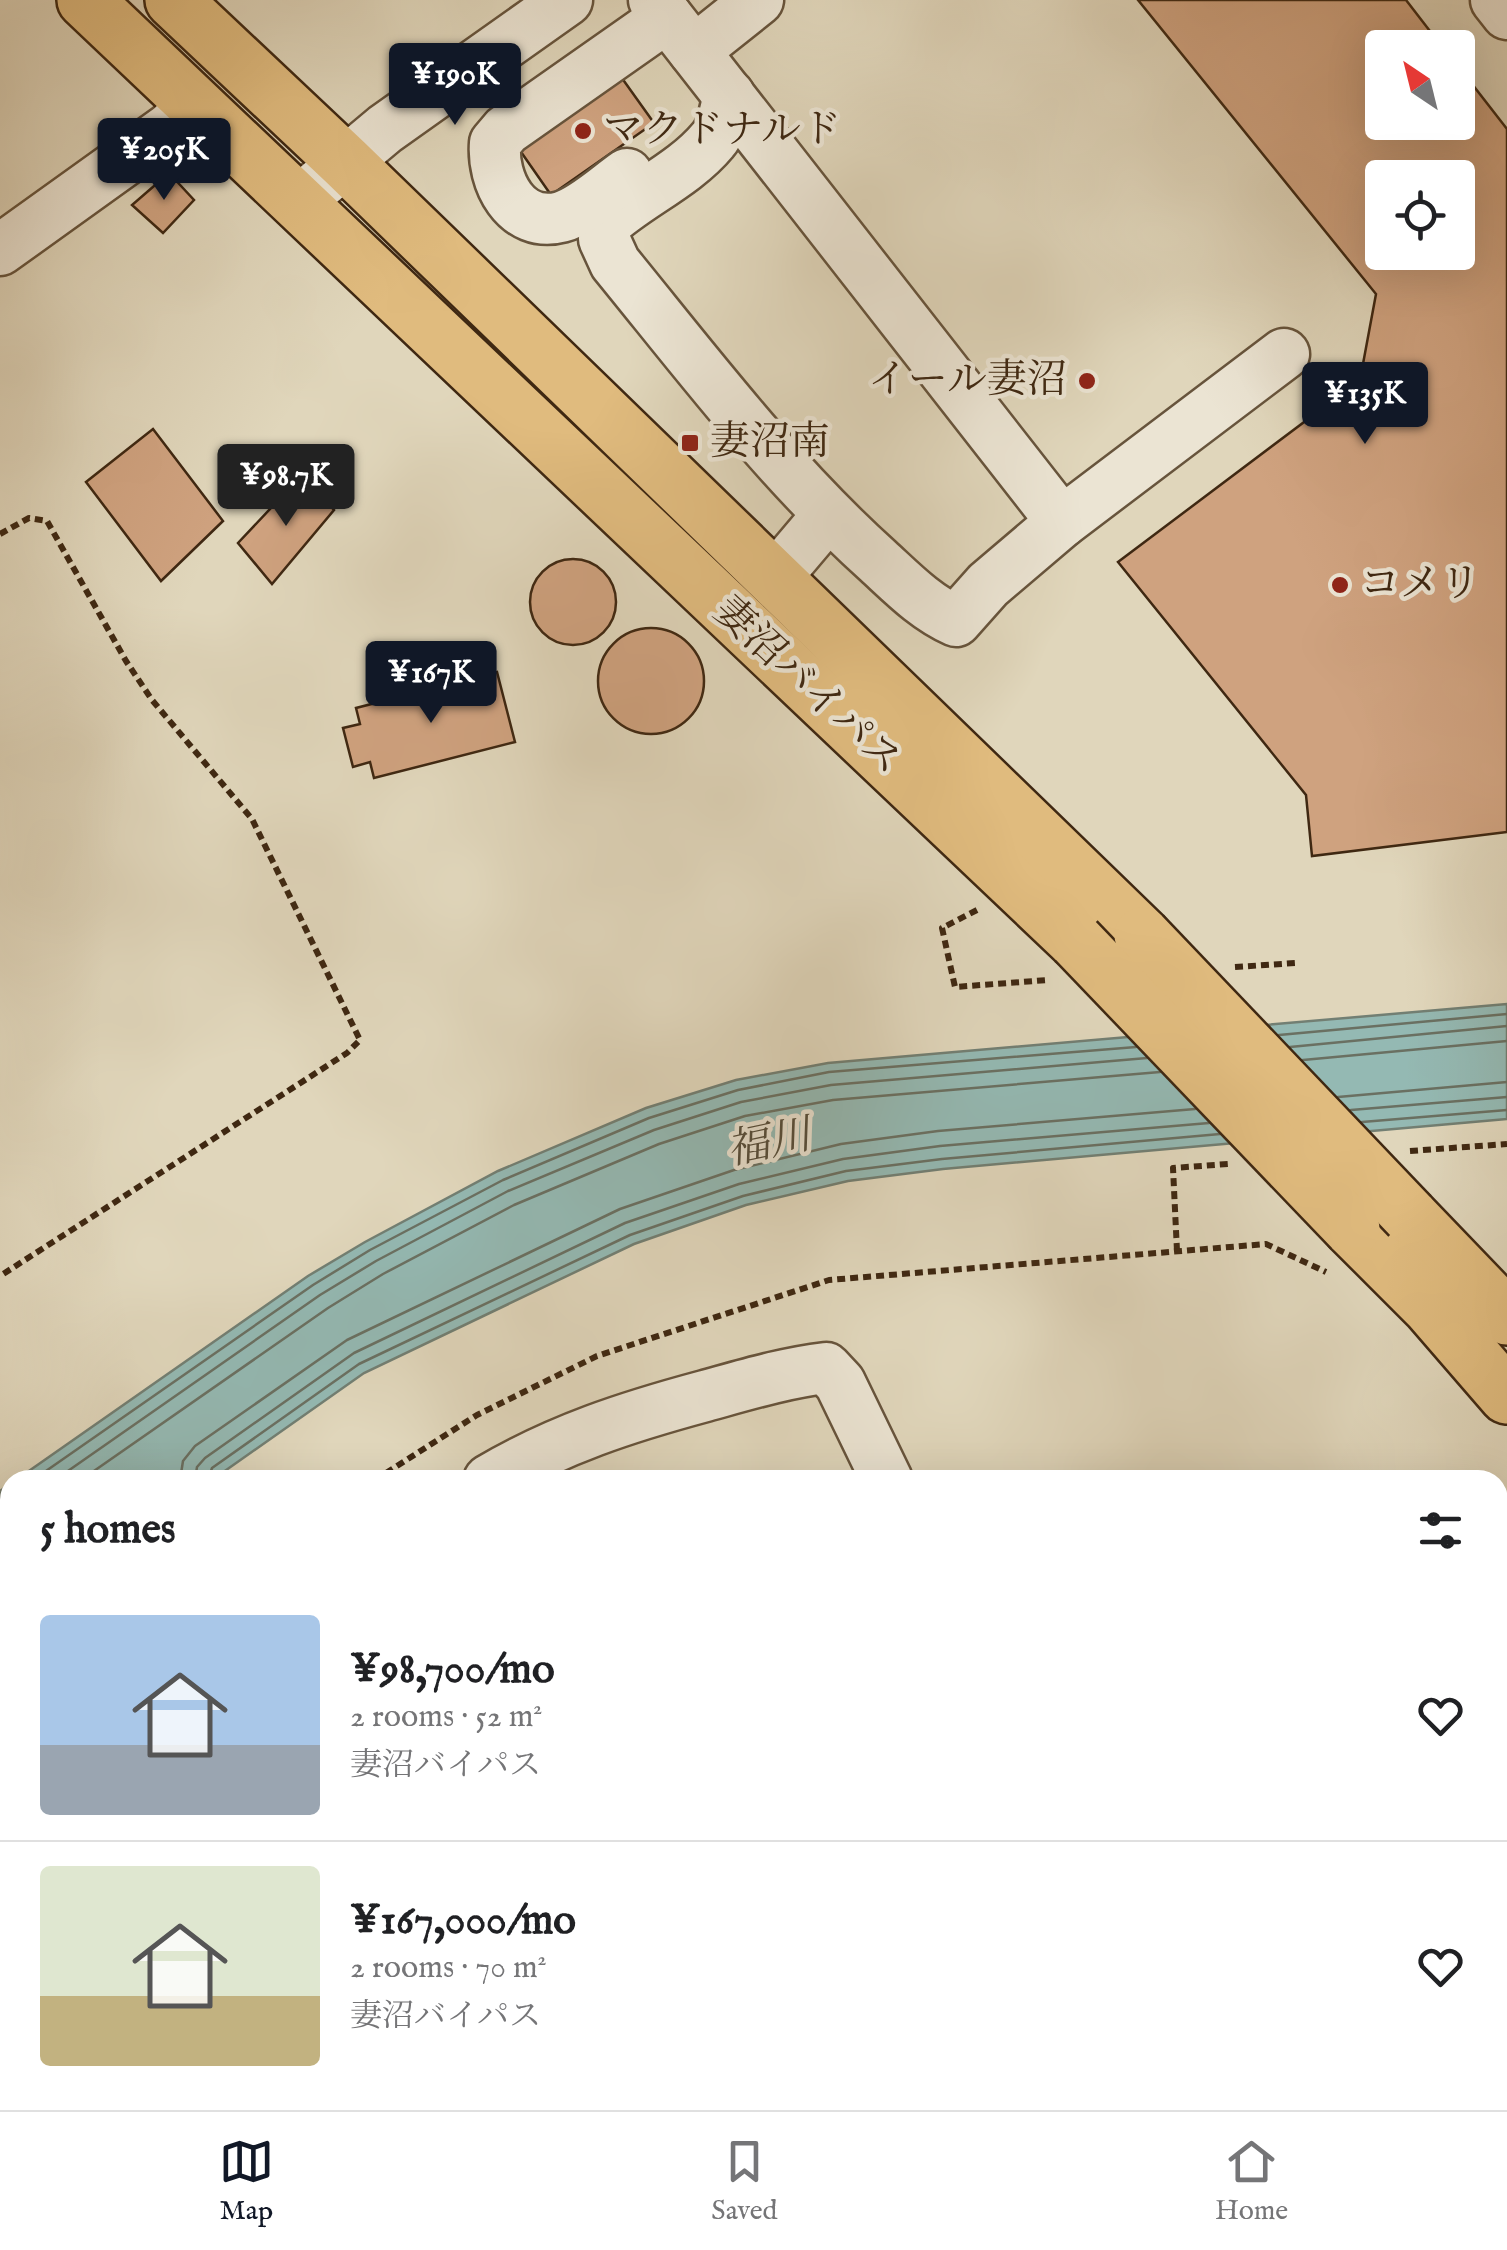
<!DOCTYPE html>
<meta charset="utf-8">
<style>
:root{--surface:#fff;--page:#f2f2f2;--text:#202124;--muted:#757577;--line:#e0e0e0;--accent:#111827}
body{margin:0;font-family:"IM FELL English","Noto Serif JP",serif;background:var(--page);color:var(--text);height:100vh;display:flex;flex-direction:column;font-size:38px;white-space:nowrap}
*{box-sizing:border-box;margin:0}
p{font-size:32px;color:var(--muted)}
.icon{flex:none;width:55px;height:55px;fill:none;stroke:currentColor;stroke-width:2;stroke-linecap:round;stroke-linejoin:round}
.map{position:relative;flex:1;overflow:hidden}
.side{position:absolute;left:0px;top:1470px;width:1508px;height:640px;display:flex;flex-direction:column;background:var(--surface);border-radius:30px 30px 0 0;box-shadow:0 10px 40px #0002}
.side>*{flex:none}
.needle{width:65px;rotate:325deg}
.tools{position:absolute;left:1365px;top:30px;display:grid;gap:20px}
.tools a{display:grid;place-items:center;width:110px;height:110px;border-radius:10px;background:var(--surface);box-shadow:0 10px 40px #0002;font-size:50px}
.price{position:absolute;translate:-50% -85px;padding:0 22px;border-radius:10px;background:var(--accent);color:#fff;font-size:32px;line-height:65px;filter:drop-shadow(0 2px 5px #0008)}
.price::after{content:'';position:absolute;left:50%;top:60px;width:30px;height:22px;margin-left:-15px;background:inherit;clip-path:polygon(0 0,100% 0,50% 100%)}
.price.selected{background:#222;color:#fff}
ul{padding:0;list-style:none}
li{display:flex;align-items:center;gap:30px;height:250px;padding:0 40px}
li+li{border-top:2px solid var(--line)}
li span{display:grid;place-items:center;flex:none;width:280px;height:200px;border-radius:10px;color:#555}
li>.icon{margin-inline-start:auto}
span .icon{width:120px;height:120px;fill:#fffc;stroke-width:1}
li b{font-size:42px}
h2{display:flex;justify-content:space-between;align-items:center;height:120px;padding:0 40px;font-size:42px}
.tab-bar{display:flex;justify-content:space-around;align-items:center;height:140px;border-top:2px solid var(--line);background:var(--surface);font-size:28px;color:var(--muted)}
.tab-bar a{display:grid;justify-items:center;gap:5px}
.tab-bar .selected{color:var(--accent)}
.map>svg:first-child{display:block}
.water{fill:#94b9b3;stroke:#727f73;stroke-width:2.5}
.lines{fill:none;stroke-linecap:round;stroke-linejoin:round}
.shore{stroke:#6a7062;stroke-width:2.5}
.building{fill:#cfa27f;stroke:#3f2812;stroke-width:2.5;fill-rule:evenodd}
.minor-casing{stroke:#67543c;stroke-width:55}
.highway-casing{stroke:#3f2812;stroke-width:60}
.path{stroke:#3f2812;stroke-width:6;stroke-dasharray:8 5;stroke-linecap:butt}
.minor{stroke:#ebe4d3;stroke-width:50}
.highway{stroke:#e0bb7e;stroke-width:55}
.highway-bridge-casing{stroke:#3f2812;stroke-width:60;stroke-linecap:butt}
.highway-bridge{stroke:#e0bb7e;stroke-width:55}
.poi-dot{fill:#8f2418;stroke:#ebe4d3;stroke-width:4}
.labels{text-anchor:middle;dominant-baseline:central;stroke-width:9;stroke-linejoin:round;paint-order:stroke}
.poi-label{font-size:40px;fill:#3f2812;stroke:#ebe4d3;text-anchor:start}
.street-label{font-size:40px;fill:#3f2812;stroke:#ebe4d3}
.water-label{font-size:42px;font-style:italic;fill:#544c3a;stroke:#ebe4d3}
</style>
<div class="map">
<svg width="1507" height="2110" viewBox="0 0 1507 2110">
<rect width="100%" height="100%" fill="#e0d6bb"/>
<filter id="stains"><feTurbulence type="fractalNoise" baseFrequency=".002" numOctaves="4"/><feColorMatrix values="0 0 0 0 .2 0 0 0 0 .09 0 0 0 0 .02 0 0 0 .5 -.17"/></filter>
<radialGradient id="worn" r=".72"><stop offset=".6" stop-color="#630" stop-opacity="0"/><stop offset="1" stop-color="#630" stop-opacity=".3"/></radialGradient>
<g class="water">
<polygon points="1507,1004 1507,1119 943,1169 848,1181 746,1205 634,1244 364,1373 212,1480 16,1480 308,1276 365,1242 498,1171 646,1108 736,1080 828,1063"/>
<polygon points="10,1484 10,1622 0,1629 0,1491"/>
</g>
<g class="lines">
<g class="shore">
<polyline points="1279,1035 1507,1014"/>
<polyline points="1290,1047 1507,1026"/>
<polyline points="1303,1060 1507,1041"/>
<polyline points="1338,1097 1507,1082"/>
<polyline points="1351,1110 1507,1097"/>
<polyline points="1362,1122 1507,1110"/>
<polyline points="33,1480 313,1285 370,1250 503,1180 649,1118 738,1090 829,1072 1136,1047"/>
<polyline points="55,1480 320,1295 376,1261 508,1191 654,1130 741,1102 831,1085 1147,1058"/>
<polyline points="81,1480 328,1308 383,1274 514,1205 659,1144 745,1116 833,1100 1160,1072"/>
<polyline points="180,1480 183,1461 195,1446 347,1340 620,1209 734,1170 841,1144 938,1131 1195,1109"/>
<polyline points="195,1480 197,1467 205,1458 354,1353 625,1223 739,1184 843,1159 940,1146 1209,1123"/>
<polyline points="208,1480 212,1468 359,1364 630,1235 743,1196 846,1171 942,1159 1220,1134"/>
</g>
</g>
<g class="building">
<path d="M1138,0H1406L1443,48H1382V122H1458V66L1507,129V832L1312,856L1306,795L1118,562L1360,380L1376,294ZM1382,178H1458V252H1382Z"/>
<polygon points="614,67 654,123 551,195 512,139"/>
<polygon points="169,173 194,200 163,233 132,205"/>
<polygon points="153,429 223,521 161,581 86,482"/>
<polygon points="302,475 334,510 272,584 238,543"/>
<circle cx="573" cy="602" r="43"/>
<circle cx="651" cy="681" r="53"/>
<polygon points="497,672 515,742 374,778 370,762 353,767 343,728 360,724 356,708"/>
</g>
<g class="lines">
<g class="minor-casing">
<g id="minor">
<polyline points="654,0 1062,522"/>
<polyline points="1496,0 1507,14"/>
<polyline points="694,51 758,0"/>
<path d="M729,95C725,109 723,129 713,140C684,175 638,194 605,224L604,239L615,263C699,366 779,472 878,561C903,584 925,607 956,621L988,585L1062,522L1284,354"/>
<path d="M627,174C608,187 583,211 561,217C515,229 492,180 495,143L506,130L667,17"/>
<polyline points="299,201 385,129 567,0"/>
<polyline points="0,250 170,128 195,104"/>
<polyline points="773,580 828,515"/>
<path d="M489,1480C559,1439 627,1417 705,1396C745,1385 784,1373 826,1368L840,1383L887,1480"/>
<polyline points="1498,1524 1507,1520"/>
<polyline points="0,1812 10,1805"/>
<polyline points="1498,1971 1507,1964"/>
<polyline points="1450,2100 1457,2110"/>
<polyline points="743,2110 744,2100"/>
<polyline points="1297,2110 1312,2100"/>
</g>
</g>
<g class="highway-casing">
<g id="highway">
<polyline points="85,0 1076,941"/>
<polyline points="173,0 345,162 1142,935"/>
<polyline points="1410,1216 1507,1317"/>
<polyline points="1352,1229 1430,1307 1507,1396"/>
</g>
</g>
<g class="path">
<polyline points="0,534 29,518 47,521 126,661 152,700 252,819 360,1040 347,1053 0,1276"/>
<polyline points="977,910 942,928 955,987 1048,980"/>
<polyline points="1235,967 1296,963"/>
<polyline points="1410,1151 1507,1144"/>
<polyline points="1177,1251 1173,1168 1228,1164"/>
<polyline points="375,1480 477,1415 597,1356 829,1280 1266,1244 1326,1272"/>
<polyline points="0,1742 10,1735"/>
</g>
<use href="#minor" class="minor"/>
<use href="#highway" class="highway"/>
<g class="highway-bridge-casing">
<g id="highway-bridge">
<polyline points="1142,935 1410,1216"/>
<polyline points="1076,941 1352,1229"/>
</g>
</g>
<use href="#highway-bridge" class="highway-bridge"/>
</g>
<g class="poi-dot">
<circle cx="583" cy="131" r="10"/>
<circle cx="1087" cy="381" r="10"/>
<rect x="680" y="433" width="20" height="20" rx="5"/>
<circle cx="1340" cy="585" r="10"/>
</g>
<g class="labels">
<g class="poi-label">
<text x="603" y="131">マクドナルド</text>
<text x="1067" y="381" text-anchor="end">イール妻沼</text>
<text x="710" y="443">妻沼南</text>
<text x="1360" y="585">コメリ</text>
</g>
<g class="street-label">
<text transform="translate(807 687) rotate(43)">妻沼バイパス</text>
</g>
<g class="water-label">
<text transform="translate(769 1144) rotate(-12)">福川</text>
</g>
</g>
<rect width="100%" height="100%" filter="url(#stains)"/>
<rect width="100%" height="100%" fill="url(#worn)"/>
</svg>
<div class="tools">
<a><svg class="needle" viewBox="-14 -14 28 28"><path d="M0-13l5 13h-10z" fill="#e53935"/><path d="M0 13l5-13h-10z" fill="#757577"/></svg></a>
<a><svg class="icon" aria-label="locate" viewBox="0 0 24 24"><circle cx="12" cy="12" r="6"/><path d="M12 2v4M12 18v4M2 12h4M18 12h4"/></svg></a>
</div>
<b class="price" style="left:455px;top:128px">¥190K</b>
<b class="price" style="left:164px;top:203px">¥205K</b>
<b class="price" style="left:1365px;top:447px">¥135K</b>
<b class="price selected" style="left:286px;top:529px">¥98.7K</b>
<b class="price" style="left:431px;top:726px">¥167K</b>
<section class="side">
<h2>5 homes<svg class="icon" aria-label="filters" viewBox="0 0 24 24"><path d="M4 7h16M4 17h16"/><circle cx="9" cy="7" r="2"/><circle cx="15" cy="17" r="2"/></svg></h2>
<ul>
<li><span style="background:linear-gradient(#a9c7e8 65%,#9aa5b1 0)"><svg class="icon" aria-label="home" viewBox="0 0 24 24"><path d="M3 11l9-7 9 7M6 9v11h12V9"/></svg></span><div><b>¥98,700/mo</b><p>2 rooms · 52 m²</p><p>妻沼バイパス</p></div><svg class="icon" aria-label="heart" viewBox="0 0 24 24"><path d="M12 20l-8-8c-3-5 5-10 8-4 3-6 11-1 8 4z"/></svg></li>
<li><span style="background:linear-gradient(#dfe7d0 65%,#c2b280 0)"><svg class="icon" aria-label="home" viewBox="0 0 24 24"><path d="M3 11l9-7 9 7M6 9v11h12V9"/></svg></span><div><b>¥167,000/mo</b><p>2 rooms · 70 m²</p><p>妻沼バイパス</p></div><svg class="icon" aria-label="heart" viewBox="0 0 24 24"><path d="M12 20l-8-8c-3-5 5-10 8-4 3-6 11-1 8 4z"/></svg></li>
</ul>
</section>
</div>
<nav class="tab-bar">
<a class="selected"><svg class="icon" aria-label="map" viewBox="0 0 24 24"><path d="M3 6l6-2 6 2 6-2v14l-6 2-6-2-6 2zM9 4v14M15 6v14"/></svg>Map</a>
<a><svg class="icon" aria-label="saved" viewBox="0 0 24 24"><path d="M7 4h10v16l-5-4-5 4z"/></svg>Saved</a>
<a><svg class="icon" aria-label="home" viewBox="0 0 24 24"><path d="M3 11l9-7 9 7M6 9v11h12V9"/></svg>Home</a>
</nav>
